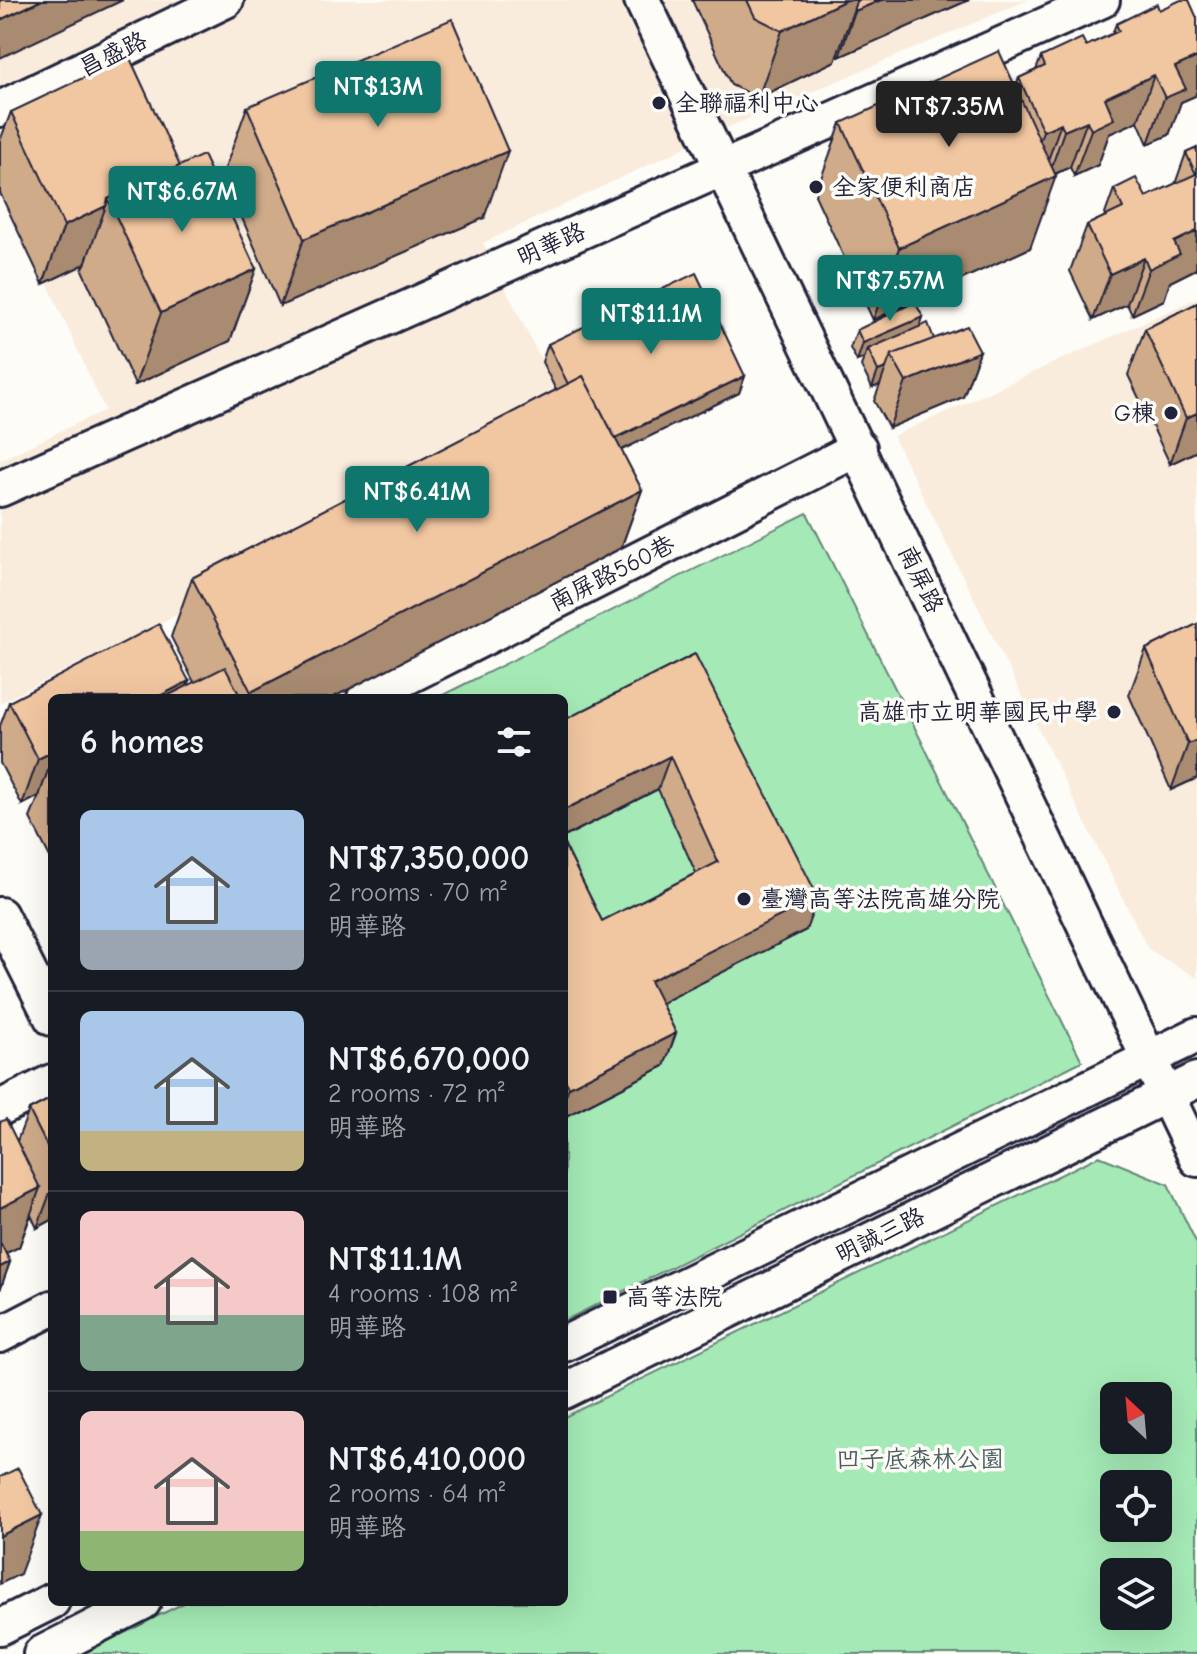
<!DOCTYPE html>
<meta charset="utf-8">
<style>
:root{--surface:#171b24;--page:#242831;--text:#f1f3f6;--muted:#9ea1a6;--line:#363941;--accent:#0f766e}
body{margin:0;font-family:"Comic Neue","LXGW WenKai TC",sans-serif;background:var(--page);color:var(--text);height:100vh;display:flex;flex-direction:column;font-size:30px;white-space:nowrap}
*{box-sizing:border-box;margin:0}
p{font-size:26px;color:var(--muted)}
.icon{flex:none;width:44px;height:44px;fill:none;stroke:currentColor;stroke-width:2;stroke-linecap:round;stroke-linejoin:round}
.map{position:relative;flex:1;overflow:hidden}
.side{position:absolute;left:48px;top:694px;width:520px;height:912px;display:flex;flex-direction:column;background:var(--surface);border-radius:12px;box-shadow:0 8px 32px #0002}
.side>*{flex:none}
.needle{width:52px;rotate:334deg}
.fabs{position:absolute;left:1100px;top:1382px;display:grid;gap:16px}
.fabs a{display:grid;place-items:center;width:72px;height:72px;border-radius:12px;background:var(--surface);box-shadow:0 8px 32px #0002;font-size:40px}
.price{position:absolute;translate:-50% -68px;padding:0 18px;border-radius:8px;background:var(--accent);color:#fff;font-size:26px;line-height:52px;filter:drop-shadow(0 2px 4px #0008)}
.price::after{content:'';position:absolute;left:50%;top:48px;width:24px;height:18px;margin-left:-12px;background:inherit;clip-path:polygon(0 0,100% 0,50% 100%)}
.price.selected{background:#222;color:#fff}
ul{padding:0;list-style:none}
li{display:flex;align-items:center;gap:24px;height:200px;padding:0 32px}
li+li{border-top:2px solid var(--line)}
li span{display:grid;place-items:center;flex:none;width:224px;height:160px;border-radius:12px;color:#555}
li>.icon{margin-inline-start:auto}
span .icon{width:96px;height:96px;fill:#fffc;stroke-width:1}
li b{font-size:34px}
h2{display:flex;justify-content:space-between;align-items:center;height:96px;padding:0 32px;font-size:34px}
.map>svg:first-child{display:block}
.built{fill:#f9ecdd}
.green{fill:#a5eab6;stroke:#648678;stroke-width:2;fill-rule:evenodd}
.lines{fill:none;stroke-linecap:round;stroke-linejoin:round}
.minor-casing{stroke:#22223b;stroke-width:40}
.minor{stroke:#fdfcf7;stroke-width:34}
.wall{fill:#cfab8a;stroke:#22223b;stroke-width:2}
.shaded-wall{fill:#a98b71;stroke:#22223b;stroke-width:2}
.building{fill:#f1c7a1;stroke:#22223b;stroke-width:2}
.poi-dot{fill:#22223b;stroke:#fdfcf7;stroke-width:3}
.labels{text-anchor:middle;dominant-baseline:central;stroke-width:7;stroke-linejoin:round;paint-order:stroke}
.street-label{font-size:24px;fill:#22223b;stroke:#fdfcf7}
.poi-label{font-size:24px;fill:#22223b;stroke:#fdfcf7;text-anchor:start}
.park-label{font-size:24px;fill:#495e60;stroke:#fdfcf7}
</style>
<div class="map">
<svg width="1197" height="1654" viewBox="0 0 1197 1654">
<rect width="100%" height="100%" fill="#fdfcf7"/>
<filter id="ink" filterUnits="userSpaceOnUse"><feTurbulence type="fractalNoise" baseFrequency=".0125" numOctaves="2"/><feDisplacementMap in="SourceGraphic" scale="16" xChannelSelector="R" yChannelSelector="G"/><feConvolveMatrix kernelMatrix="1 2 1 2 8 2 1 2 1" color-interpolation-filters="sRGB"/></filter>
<g filter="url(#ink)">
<g class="built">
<polygon points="0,0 1028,0 724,129 483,243 570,418 0,703 0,460 105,410 0,180"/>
<polygon points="1197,298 1197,978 1148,949 893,436"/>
</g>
<g class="green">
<polygon points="807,513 1082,1061 564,1321 564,698 437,698"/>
<path d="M1099,1156L1168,1184L1197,1244V1654H80L186,1602H564V1417ZM1158,1396V1440H1114V1396ZM1114,1484H1158V1528H1114ZM1114,1572H1158V1616H1114Z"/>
</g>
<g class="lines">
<g class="minor-casing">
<g id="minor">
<polyline points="642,0 1197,1159"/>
<polyline points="0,109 226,0"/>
<polyline points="0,489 1102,0"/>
<polyline points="365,698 859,448"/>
<polyline points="0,915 52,1018"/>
<polyline points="0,1108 52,1082"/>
<polyline points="0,1335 52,1308"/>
<polyline points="564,1344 1197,1035"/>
<polyline points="564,1391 1197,1080"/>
<polyline points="0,1627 52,1601"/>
<polyline points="41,1654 143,1602"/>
</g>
</g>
<use href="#minor" class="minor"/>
</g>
<g class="wall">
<polygon points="692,0 969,0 839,57 837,54 835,61 758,98 731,85"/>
<polygon points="1159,10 1197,18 1197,90 1195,96 1181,102 1169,135 1148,144 1138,121 1109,134 1098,165 1074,176 1070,167 1055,174 1030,248 873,320 815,195 841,123 1015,87 1019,78 1036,70 1041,57 1086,46 1112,34 1116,24"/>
<polygon points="247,107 484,218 280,306 223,174"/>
<polygon points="11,112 180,166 256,269 230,341 135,385 82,270 85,264 43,284 0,193 0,141"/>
<polygon points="1197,148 1197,270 1196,269 1170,282 1164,300 1132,315 1127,304 1093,320 1070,271 1087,225 1104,217 1114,189 1146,197 1175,184 1186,153"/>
<polygon points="1197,303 1197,451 1170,464 1128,375 1145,329"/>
<polygon points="923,317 920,327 934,339 980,351 963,397 889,428 874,401 880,385 872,388 861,366 864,358 857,361 850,348 857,330"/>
<polygon points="548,344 745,376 739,393 621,450 642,490 621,548 332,698 52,698 52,861 30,818 39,796 22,805 0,763 0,726 9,702 189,681 187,686 194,682 171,637 192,578 556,390 542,362"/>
<polygon points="1197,624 1197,778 1171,790 1129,695 1146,649"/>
<polygon points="695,654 806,930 661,1003 676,1033 664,1066 564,1117 564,844 602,921 696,873 658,789 564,837 564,720"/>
<polygon points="52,1098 52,1220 37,1228 31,1215 19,1247 6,1253 10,1262 0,1290 0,1122 17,1141 29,1110"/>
</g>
<g class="shaded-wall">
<polygon points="42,0 123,0 0,58 0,20"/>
<polygon points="846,0 857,0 835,61 758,98 782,31"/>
<polygon points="881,0 969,0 839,57 855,11"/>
<polygon points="1197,57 1197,90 1195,96 1181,102 1169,135 1148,144 1175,67"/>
<polygon points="1154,75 1138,121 1109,134 1098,165 1074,176 1091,130 1105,98"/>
<polygon points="1087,121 1070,167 1048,177 1064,131"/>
<polygon points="1061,123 1045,169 1027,177 1043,131"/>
<polygon points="508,151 484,218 280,306 304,239"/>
<polygon points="1056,176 1030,248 873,320 899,248"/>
<polygon points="106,206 85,264 43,284 64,226"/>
<polygon points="1197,231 1196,269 1170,282 1164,300 1132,315 1149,269 1174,242"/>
<polygon points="1144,258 1127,304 1093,320 1110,274"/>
<polygon points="256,269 230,341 135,385 161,313"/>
<polygon points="923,317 917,335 868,349 864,358 857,361 863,343"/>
<polygon points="980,351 963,397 889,428 906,382"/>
<polygon points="886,368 880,385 872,388 878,371"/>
<polygon points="745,376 739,393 591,465 598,447"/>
<polygon points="1197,413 1197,451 1170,464 1186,418"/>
<polygon points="642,490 621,548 332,698 249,698 251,692"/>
<polygon points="189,681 182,698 156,698"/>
<polygon points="1197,740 1197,778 1171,790 1188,744"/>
<polygon points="52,752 52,759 39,796 22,805 38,759"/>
<polygon points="670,756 658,789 564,837 564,810"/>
<polygon points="818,897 806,930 638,1015 650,981"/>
<polygon points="676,1033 664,1066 564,1117 564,1100 569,1087"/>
<polygon points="40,1188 19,1247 0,1256 0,1208"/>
<polygon points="52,1188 52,1220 37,1228"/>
<polygon points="10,1262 0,1290 0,1267"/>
<polygon points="42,1515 20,1574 0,1584 0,1536"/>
</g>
<g class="building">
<polygon points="0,0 42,0 0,20"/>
<polygon points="747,0 846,0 782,31 755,17"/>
<polygon points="857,0 881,0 855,11 854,8"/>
<polygon points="1181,0 1189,0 1197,18 1197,57 1175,67 1186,89 1165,98 1154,75 1105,98 1114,119 1091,130 1087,121 1064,131 1061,123 1043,131 1019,78 1045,66 1041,57 1082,38 1086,46 1119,31 1116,24 1157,4 1159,10"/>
<polygon points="452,19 508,151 304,239 247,107"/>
<polygon points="999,51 1056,176 899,248 841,123"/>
<polygon points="129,56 180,166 108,199 106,206 64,226 11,112"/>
<polygon points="1197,148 1197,231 1174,242 1180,254 1149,269 1144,258 1110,274 1087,225 1123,208 1114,189 1136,178 1146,197 1196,174 1186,153"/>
<polygon points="203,155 256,269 161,313 108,199"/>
<polygon points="696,273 745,376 615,438 583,376 568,384 548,344"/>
<polygon points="915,302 923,317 863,343 857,330"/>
<polygon points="1197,303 1197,413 1186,418 1145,329"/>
<polygon points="928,323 934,339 891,355 886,368 878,371 868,349"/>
<polygon points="967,326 980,351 906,382 891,355"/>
<polygon points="583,376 642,490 251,692 192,578"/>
<polygon points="159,624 189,681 156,698 52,698 52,752 38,759 9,702"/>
<polygon points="1197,624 1197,740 1188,744 1146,649"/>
<polygon points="695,654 818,897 650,981 676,1033 569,1087 564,1078 564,844 602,921 718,862 670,756 564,810 564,720"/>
<polygon points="225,667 241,698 163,698"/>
<polygon points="52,1098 52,1156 29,1110"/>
<polygon points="6,1119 40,1188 0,1208 0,1122"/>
<polygon points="0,1242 10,1262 0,1267"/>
<polygon points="18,1468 42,1515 0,1536 0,1477"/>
</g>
</g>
<g class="poi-dot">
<circle cx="659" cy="103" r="8"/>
<circle cx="816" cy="187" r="8"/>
<circle cx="1171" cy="413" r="8"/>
<circle cx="1114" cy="712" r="8"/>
<circle cx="744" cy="899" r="8"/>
<rect x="602" y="1289" width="16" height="16" rx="4"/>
</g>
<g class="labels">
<g class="street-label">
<text transform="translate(113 54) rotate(-26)">昌盛路</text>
<text transform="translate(551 244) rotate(-24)">明華路</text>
<text transform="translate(612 573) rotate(-27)">南屏路560巷</text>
<text transform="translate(921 579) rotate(64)">南屏路</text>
<text transform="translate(880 1235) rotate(-26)">明誠三路</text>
</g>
<g class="poi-label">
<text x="675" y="103">全聯福利中心</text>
<text x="832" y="187">全家便利商店</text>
<text x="1155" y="413" text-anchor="end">G棟</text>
<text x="1098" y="712" text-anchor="end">高雄市立明華國民中學</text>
<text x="760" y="899">臺灣高等法院高雄分院</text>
<text x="626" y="1297">高等法院</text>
</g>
<g class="park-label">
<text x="920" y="1459">凹子底森林公園</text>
</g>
</g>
</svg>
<div class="fabs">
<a><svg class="needle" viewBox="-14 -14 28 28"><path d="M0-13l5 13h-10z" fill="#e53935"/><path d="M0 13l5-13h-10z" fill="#9ea1a6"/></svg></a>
<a><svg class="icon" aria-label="locate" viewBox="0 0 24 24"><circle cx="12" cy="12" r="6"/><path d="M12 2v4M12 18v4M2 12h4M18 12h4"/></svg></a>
<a><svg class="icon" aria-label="layers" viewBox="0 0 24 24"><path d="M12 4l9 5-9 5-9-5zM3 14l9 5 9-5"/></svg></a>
</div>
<b class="price" style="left:378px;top:129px">NT$13M</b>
<b class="price selected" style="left:949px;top:149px">NT$7.35M</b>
<b class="price" style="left:182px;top:234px">NT$6.67M</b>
<b class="price" style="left:890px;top:323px">NT$7.57M</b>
<b class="price" style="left:651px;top:356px">NT$11.1M</b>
<b class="price" style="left:417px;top:534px">NT$6.41M</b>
<section class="side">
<h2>6 homes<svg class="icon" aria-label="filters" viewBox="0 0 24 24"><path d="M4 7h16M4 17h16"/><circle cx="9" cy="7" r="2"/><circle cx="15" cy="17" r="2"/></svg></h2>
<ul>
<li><span style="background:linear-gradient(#a9c7e8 75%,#9aa5b1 0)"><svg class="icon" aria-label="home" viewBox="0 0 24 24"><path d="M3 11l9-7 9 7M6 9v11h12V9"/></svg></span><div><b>NT$7,350,000</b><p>2 rooms · 70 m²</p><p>明華路</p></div></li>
<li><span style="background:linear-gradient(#a9c7e8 75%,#c2b280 0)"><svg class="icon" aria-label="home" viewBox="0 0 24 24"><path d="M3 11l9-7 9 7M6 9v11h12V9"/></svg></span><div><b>NT$6,670,000</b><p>2 rooms · 72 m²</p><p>明華路</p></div></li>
<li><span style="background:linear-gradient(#f6c9c9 65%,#7fa58c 0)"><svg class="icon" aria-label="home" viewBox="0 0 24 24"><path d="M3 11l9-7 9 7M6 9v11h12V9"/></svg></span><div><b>NT$11.1M</b><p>4 rooms · 108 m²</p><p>明華路</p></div></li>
<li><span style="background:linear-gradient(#f6c9c9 75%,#8fb573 0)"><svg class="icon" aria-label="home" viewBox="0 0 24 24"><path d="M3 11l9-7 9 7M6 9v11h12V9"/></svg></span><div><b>NT$6,410,000</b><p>2 rooms · 64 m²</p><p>明華路</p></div></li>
</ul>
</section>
</div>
